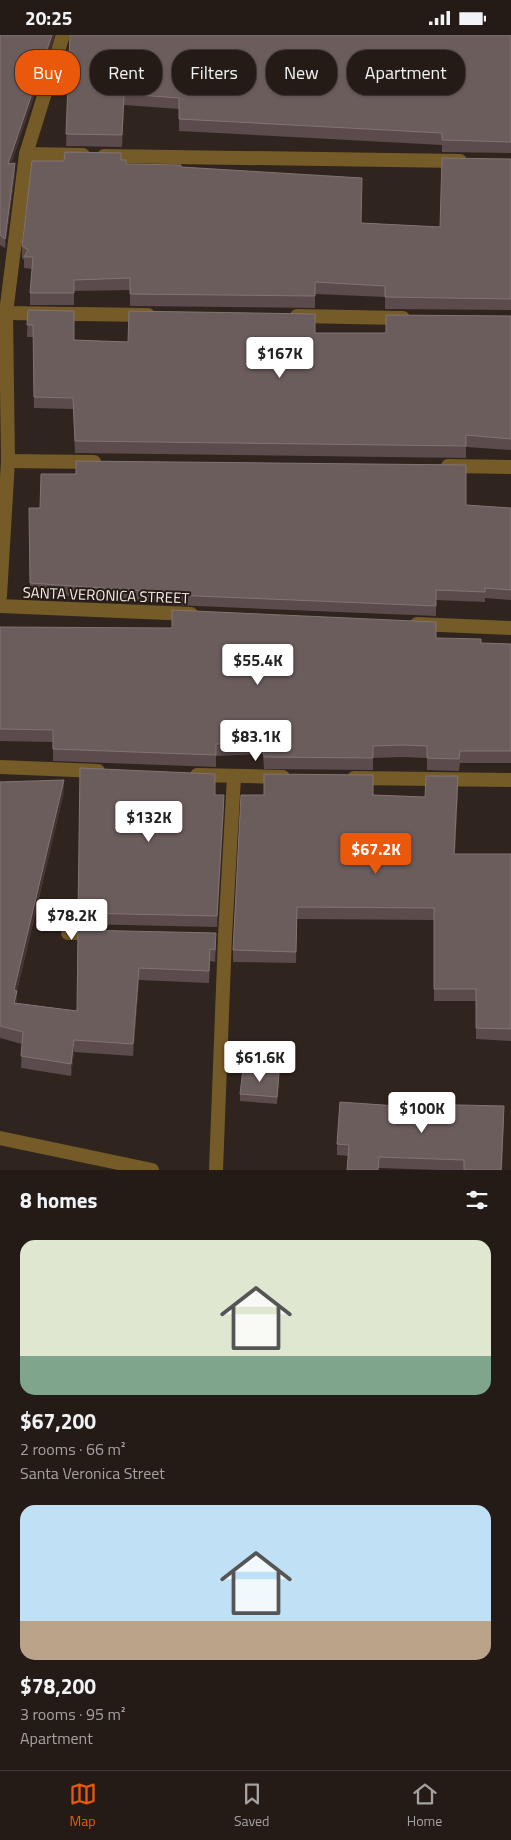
<!DOCTYPE html>
<meta charset="utf-8">
<style>
:root{--surface:#241b16;--page:#302823;--text:#f1f3f6;--muted:#a3a1a1;--line:#413935;--accent:#ea580c}
body{margin:0;font-family:"Titillium Web",sans-serif;background:var(--page);color:var(--text);height:100vh;display:flex;flex-direction:column;font-size:19px;white-space:nowrap}
*{box-sizing:border-box;margin:0}
p{font-size:16px;color:var(--muted)}
.icon{flex:none;width:28px;height:28px;fill:none;stroke:currentColor;stroke-width:2;stroke-linecap:round;stroke-linejoin:round}
.map{position:relative;height:1135px;overflow:hidden}
.panel{display:flex;flex-direction:column;background:var(--surface);flex:1}
.panel>*{flex:none}
.hud{position:absolute;left:15px;top:15px;width:481px;height:45px;display:flex;gap:10px}
.price{position:absolute;translate:-50% -42px;padding:0 11px;border-radius:5px;background:#fff;color:#222;font-size:16px;line-height:32px;filter:drop-shadow(0 1px 2px #0008)}
.price::after{content:'';position:absolute;left:50%;top:30px;width:15px;height:11px;margin-left:-8px;background:inherit;clip-path:polygon(0 0,100% 0,50% 100%)}
.price.on{background:var(--accent);color:#fff}
ul{padding:0;list-style:none}
li{display:grid;align-content:center;gap:10px;height:265px;padding:0 20px}
li span{display:grid;place-items:center;height:155px;border-radius:15px;color:#555}
li>.icon{margin-inline-start:auto}
span .icon{width:90px;height:90px;fill:#fffc;stroke-width:1}
li b{font-size:21px}
h2{display:flex;justify-content:space-between;align-items:center;height:60px;padding:0 20px;font-size:21px}
.tag{padding:0 18px;border-radius:20px;background:var(--surface);box-shadow:0 1px 4px #0004,0 0 0 1px var(--line);font-size:18px;line-height:45px}
.tag.on{background:var(--accent);color:#fff}
.status{display:flex;justify-content:space-between;align-items:center;height:35px;padding:0 25px;background:var(--surface);direction:ltr}
.status svg{height:14px;fill:currentColor}
.tabs{display:flex;justify-content:space-around;align-items:center;height:70px;border-top:1px solid var(--line);background:var(--surface);font-size:14px;color:var(--muted)}
.tabs a{display:grid;justify-items:center;gap:2px}
.tabs .on{color:var(--accent)}
.map>svg:first-child{display:block}
.lines{fill:none;stroke-linecap:round;stroke-linejoin:round}
.minor{stroke:#755b27;stroke-width:14}
.tertiary{stroke:#755b27;stroke-width:14}
.wall{fill:#5b4b4c}
.shaded-wall{fill:#433432}
.building{fill:#6c5d5d;stroke:#817473}
.labels{text-anchor:middle;dominant-baseline:central;stroke-width:4;stroke-linejoin:round;paint-order:stroke}
.street-label{font-size:15px;fill:#f7efea;stroke:#261b15}
</style>
<div class="status"><b>20:25</b><svg viewBox="0 0 49 12"><path d="M0 12V9h3v3zM5 12V6h3v6zM10 12V3h3v9zM15 12V0h3v12zM26 1h20v11H26zM47 4h2v5h-2z"/></svg></div>
<div class="map">
<svg width="511" height="1135" viewBox="0 0 511 1135">
<rect width="100%" height="100%" fill="#30241e"/>
<g class="lines">
<g class="minor">
<polyline points="26,119 83,120"/>
<polyline points="104,121 460,126"/>
<polyline points="6,278 148,280"/>
<polyline points="297,281 403,283"/>
<polyline points="8,426 94,427"/>
<polyline points="448,431 511,432"/>
<polyline points="0,561 8,426 6,278 26,119 63,0"/>
<polyline points="0,732 98,736"/>
<polyline points="197,740 283,742"/>
<polyline points="354,743 511,745"/>
<polyline points="68,898 96,898"/>
<polyline points="0,1103 152,1135"/>
<polyline points="216,1135 225,901 234,742"/>
</g>
<g class="tertiary">
<polyline points="0,571 191,579"/>
<polyline points="417,589 511,593"/>
</g>
</g>
<g class="wall">
<polygon points="0,0 55,0 11,129 15,138 5,213 0,210"/>
<polygon points="70,0 511,0 511,118 442,117 442,110 179,96 179,74 124,70 122,112 66,111"/>
<polygon points="511,124 511,275 385,274 385,262 315,259 315,273 130,271 130,255 74,256 74,270 30,270 30,258 32,234 24,233 24,225 22,223 22,211 121,125 126,129 181,132 362,188 440,192"/>
<polygon points="28,275 74,305 128,307 315,298 386,298 386,280 511,281 511,415 466,412 466,423 75,418 73,374 34,373 33,302 27,302"/>
<polygon points="76,426 466,470 511,473 511,565 485,563 485,567 436,565 436,581 173,570 173,568 30,558 29,473 40,473 76,439"/>
<polygon points="0,592 436,603 481,608 511,609 511,728 460,728 459,736 427,735 427,723 402,722 373,723 373,735 264,734 263,719 216,721 216,732 53,726 53,707 0,706"/>
<polygon points="80,733 215,760 224,772 217,892 78,889"/>
<polygon points="0,747 64,757 17,956 17,968 77,976 78,895 216,910 215,927 210,926 209,948 139,945 133,1021 74,1017 71,1041 21,1033 22,1009 0,1003"/>
<polygon points="458,753 455,819 511,819 511,1006 476,1004 476,966 434,966 434,885 297,884 296,928 233,927 233,915 373,760 425,762"/>
<polygon points="279,1045 277,1069 240,1066 240,1059"/>
<polygon points="504,1083 502,1135 437,1135 379,1133 348,1121 337,1120 337,1109"/>
</g>
<g class="shaded-wall">
<polygon points="52,0 55,0 8,138 8,129"/>
<polygon points="124,59 124,70 122,112 122,100"/>
<polygon points="15,128 15,138 5,213 5,204"/>
<polygon points="458,741 458,753 454,831 454,819"/>
<polygon points="64,745 64,757 14,967 14,955"/>
<polygon points="224,760 224,772 217,892 217,881"/>
<polygon points="139,933 139,945 133,1021 133,1009"/>
<polygon points="17,956 17,968 14,968"/>
<polygon points="74,1005 74,1017 71,1041 71,1029"/>
</g>
<g class="building">
<polygon points="0,0 52,0 8,129 15,128 5,204 0,200"/>
<polygon points="70,0 511,0 511,107 442,105 442,98 179,84 179,63 124,59 122,100 66,99"/>
<polygon points="65,117 121,118 121,125 126,125 126,129 181,130 181,132 362,143 361,188 440,192 442,123 511,124 511,264 385,262 385,251 315,247 315,261 130,259 130,243 74,245 74,258 30,258 33,222 24,222 28,215 22,211 32,126 64,126"/>
<polygon points="28,275 74,276 74,305 128,307 129,276 315,279 315,298 386,298 386,280 511,281 511,404 466,400 466,411 75,406 73,363 34,362 33,290 27,290"/>
<polygon points="76,426 466,430 466,470 511,473 511,555 485,553 485,557 436,555 436,571 173,560 173,558 30,548 29,473 40,473 41,439 76,439"/>
<polygon points="172,575 436,587 436,603 481,604 481,608 511,609 511,716 460,716 459,724 427,723 427,711 402,710 373,711 373,723 264,722 263,707 216,709 216,720 53,714 53,695 0,694 0,592 172,593"/>
<polygon points="80,733 215,739 215,760 224,760 217,881 78,878"/>
<polygon points="264,739 373,740 373,760 425,762 426,741 458,741 454,819 511,819 511,994 476,993 476,954 434,954 434,873 297,872 296,917 233,915 241,760 264,760"/>
<polygon points="64,745 14,955 17,956 14,968 77,976 78,895 216,898 215,915 210,914 209,936 139,933 133,1009 74,1005 71,1029 21,1021 23,997 0,991 0,747"/>
<polygon points="243,1034 279,1038 277,1062 240,1059"/>
<polygon points="340,1067 412,1072 413,1069 504,1071 501,1135 464,1135 464,1125 379,1122 378,1135 347,1135 349,1110 337,1109"/>
</g>
<g class="labels">
<g class="street-label">
<text transform="translate(106 560) rotate(2)">SANTA VERONICA STREET</text>
</g>
</g>
</svg>
<b class="price" style="left:280px;top:344px">$167K</b>
<b class="price" style="left:258px;top:651px">$55.4K</b>
<b class="price" style="left:256px;top:727px">$83.1K</b>
<b class="price" style="left:149px;top:808px">$132K</b>
<b class="price on" style="left:376px;top:840px">$67.2K</b>
<b class="price" style="left:72px;top:906px">$78.2K</b>
<b class="price" style="left:260px;top:1048px">$61.6K</b>
<b class="price" style="left:422px;top:1099px">$100K</b>
<div class="hud">
<a class="tag on">Buy</a>
<a class="tag">Rent</a>
<a class="tag">Filters</a>
<a class="tag">New</a>
<a class="tag">Apartment</a>
</div>
</div>
<section class="panel">
<h2>8 homes<svg class="icon" aria-label="filters" viewBox="0 0 24 24"><path d="M4 7h16M4 17h16"/><circle cx="9" cy="7" r="2"/><circle cx="15" cy="17" r="2"/></svg></h2>
<ul>
<li><span style="background:linear-gradient(#dfe7d0 75%,#7fa58c 0)"><svg class="icon" aria-label="home" viewBox="0 0 24 24"><path d="M3 11l9-7 9 7M6 9v11h12V9"/></svg></span><div><b>$67,200</b><p>2 rooms · 66 m²</p><p>Santa Veronica Street</p></div></li>
<li><span style="background:linear-gradient(#bfe0f5 75%,#b9a48a 0)"><svg class="icon" aria-label="home" viewBox="0 0 24 24"><path d="M3 11l9-7 9 7M6 9v11h12V9"/></svg></span><div><b>$78,200</b><p>3 rooms · 95 m²</p><p>Apartment</p></div></li>
</ul>
</section>
<nav class="tabs">
<a class="on"><svg class="icon" aria-label="map" viewBox="0 0 24 24"><path d="M3 6l6-2 6 2 6-2v14l-6 2-6-2-6 2zM9 4v14M15 6v14"/></svg>Map</a>
<a><svg class="icon" aria-label="saved" viewBox="0 0 24 24"><path d="M7 4h10v16l-5-4-5 4z"/></svg>Saved</a>
<a><svg class="icon" aria-label="home" viewBox="0 0 24 24"><path d="M3 11l9-7 9 7M6 9v11h12V9"/></svg>Home</a>
</nav>
